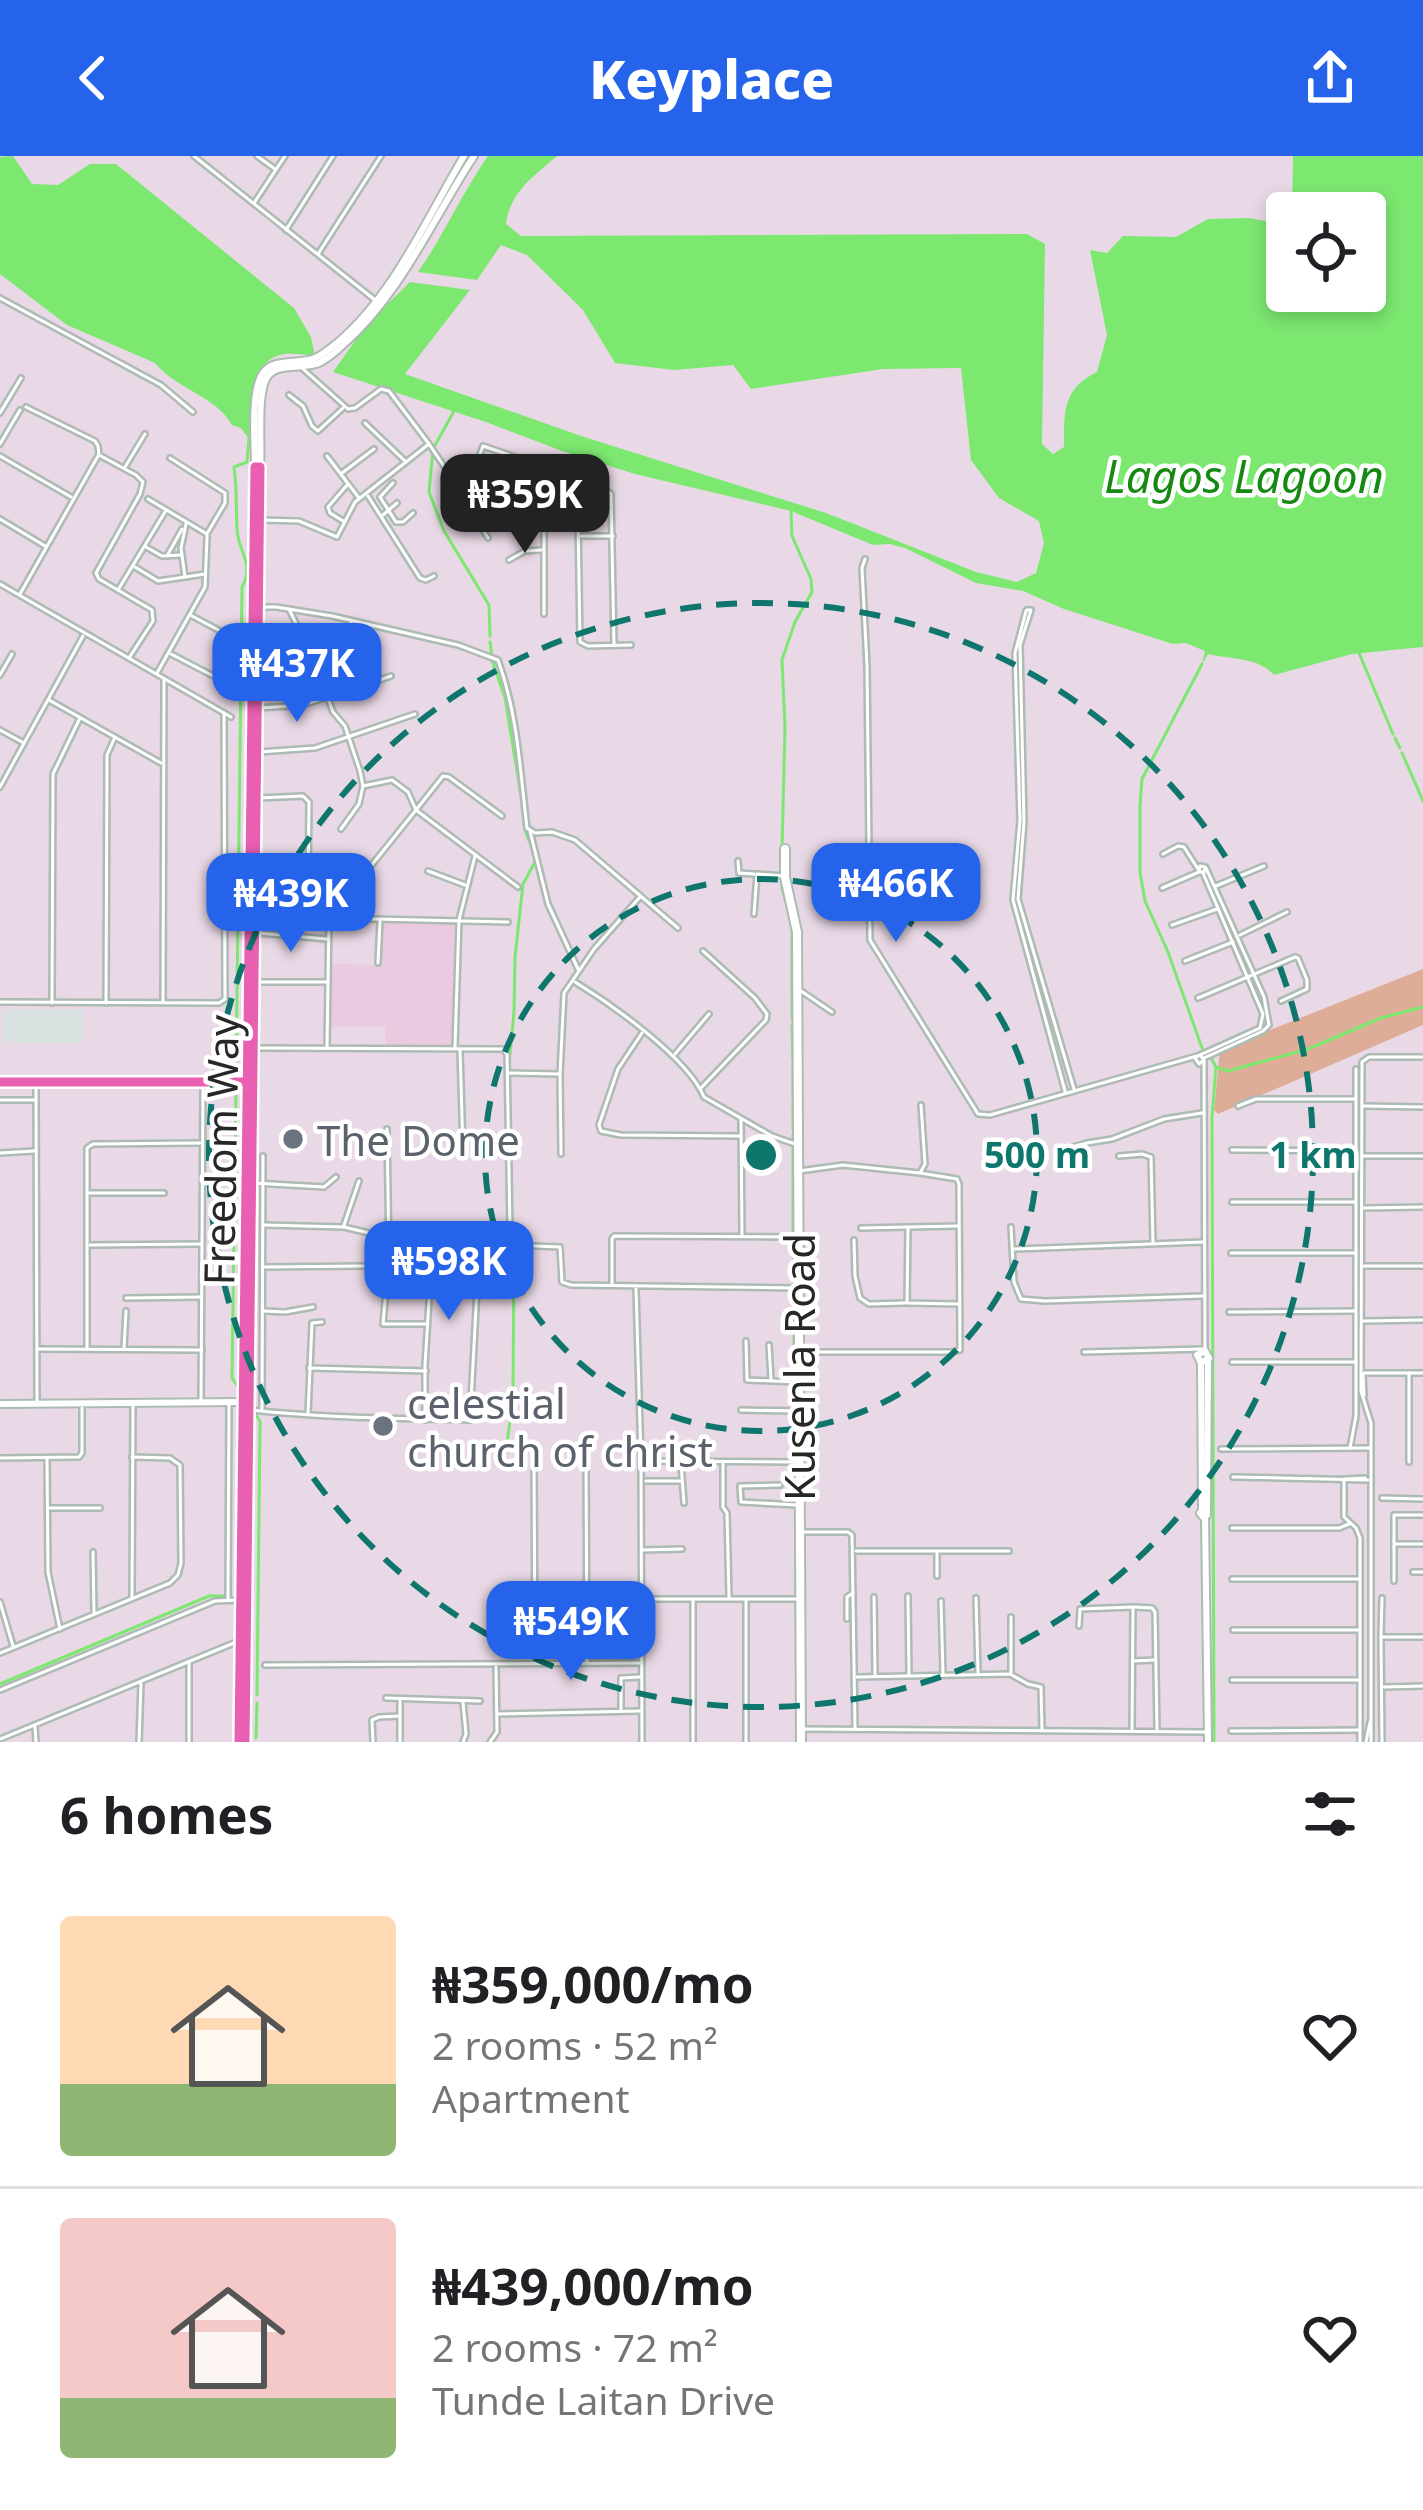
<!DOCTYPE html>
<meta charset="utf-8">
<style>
:root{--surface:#fff;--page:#f2f2f2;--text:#202124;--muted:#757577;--line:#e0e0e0;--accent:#2563eb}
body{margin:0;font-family:"Noto Sans",sans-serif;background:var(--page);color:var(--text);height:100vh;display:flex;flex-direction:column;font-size:45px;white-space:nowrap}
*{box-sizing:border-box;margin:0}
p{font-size:39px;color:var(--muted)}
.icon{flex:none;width:66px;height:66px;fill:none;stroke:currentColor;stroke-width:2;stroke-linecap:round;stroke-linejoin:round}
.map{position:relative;height:1586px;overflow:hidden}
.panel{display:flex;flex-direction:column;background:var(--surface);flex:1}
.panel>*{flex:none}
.buttons{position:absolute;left:1266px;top:36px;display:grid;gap:24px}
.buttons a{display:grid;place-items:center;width:120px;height:120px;border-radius:12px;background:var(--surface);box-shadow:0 6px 18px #0003;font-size:60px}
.price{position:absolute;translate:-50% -102px;padding:0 27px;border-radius:24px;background:var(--accent);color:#fff;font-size:39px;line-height:78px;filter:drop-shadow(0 3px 6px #0008)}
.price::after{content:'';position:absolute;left:50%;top:72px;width:36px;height:27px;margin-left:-18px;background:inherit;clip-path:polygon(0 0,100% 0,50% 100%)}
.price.selected{background:#222;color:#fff}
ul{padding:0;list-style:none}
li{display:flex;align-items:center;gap:36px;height:300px;padding:0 60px}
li+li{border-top:3px solid var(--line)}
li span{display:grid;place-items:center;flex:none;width:336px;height:240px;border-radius:12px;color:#555}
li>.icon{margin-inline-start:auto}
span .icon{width:144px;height:144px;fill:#fffc;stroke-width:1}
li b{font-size:51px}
h2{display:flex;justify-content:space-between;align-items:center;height:144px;padding:0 60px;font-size:51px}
header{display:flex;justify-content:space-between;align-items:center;height:156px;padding:0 60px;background:var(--accent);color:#fff;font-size:54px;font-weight:800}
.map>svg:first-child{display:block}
.industrial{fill:#dae2e1}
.education{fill:#ebc9e0}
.green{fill:#dead98}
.water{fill:#7ce870}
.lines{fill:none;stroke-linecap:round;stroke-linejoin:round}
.stream{stroke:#7ce870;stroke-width:3}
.minor-casing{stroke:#adbbb4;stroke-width:8}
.tertiary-casing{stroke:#adbbb4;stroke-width:10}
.secondary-casing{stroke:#adbbb4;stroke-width:12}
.primary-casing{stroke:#fff;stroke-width:14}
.minor{stroke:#fff;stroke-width:3}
.tertiary{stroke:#fff;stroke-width:6}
.secondary{stroke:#fff;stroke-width:8}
.primary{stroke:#e95fb1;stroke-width:9}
.ring{fill:none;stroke:#0f766e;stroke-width:6;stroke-dasharray:21 15}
.worship-dot{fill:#6b7280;stroke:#fff;stroke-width:4.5}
.labels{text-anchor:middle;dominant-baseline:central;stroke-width:9;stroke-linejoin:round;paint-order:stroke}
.worship-label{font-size:42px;fill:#5b616d;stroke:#fff;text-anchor:start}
.street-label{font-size:42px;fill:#272727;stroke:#fff}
.water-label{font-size:45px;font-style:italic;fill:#168913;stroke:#fff}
.centre{fill:#0f766e;stroke:#fff;stroke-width:6}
.ring-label{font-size:36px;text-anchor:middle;font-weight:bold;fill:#0f766e;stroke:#fff;stroke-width:9;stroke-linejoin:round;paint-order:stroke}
</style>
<header><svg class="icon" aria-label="back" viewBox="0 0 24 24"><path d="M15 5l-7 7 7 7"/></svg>Keyplace<svg class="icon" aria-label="share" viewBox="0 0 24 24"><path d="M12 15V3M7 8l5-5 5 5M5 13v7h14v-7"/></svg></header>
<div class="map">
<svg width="1423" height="1586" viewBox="0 0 1423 1586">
<rect width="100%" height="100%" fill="#e9d9e6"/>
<polygon class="industrial" points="9,853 83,853 83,887 3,887 3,859"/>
<polygon class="education" points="383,766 454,767 453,890 386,890 385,871 328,871 330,808 381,809"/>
<polygon class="green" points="1423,813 1423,869 1218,958 1214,954 1220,894"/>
<g class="water">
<path d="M13,0L32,28L58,29L90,8H116L294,152L311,181L315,200C306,199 295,197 285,198C245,203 260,256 249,283L241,272L232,269C216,240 176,233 155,207L67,169L0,118V1Z"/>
<path d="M488,0H557C534,20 510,36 506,68L521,80L1027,78L1045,88L1042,288L1053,298L1064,291C1064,257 1062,233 1097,216L1107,179L1090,94L1107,97L1123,80L1176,81L1208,63L1249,62L1287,69V135H1365V57H1292L1293,0H1423V491L1352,498L1274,519C1256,500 1232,504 1208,498L1202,508L1205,495L1186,487L1173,488L1064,453L1023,435L976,427L905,392L890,388L873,389L791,355L635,318L562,295L486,266L333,216L367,168L410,126L470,134L405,218L581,280L826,357L976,416L1017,426L1036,417L1044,387L1039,365L999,342L971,304L961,212L883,213L751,233L733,209L674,214L615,207L583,154L527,99L501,89L477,124L418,116C444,79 462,37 488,0Z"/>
</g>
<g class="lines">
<g class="stream">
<polyline points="454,255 433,293 429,336 444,375 489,449 490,480"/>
<polyline points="490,486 493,507 505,542 522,645"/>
<polyline points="1359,497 1393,578"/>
<polyline points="1202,508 1142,623 1140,649 1140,716 1145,745 1168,796 1202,892"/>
<polyline points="1395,582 1400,592"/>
<polyline points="1402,597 1423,645"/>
<polyline points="522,651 525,674 533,695"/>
<polyline points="782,694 785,571 782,504 795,466 812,436 811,423 792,380 791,355"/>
<polyline points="782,721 782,732 790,759"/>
<polyline points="792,768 792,862"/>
<polyline points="792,869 793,905"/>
<polyline points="510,898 514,856 515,801 523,728 536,704"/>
<polyline points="1210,900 1216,911 1212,961 1214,1586"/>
<polyline points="509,905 510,975"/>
<polyline points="793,910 793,943"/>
<polyline points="1216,911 1228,915 1308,893 1381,862 1423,851"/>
<path d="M236,920L242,431C255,408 238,396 237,373C236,352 237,332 234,311L247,306L249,283"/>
<polyline points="236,936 232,1222 239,1232"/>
<polyline points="793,947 793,973"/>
<polyline points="793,978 793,984"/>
<polyline points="793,990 793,1078"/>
<polyline points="511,1050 513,1077"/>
<polyline points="793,1084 794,1129"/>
<polyline points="794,1135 794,1153"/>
<polyline points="794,1160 794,1223"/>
<polyline points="794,1230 794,1250"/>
<polyline points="256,1259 260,1265 257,1539"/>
<polyline points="794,1268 795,1304"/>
<polyline points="506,1297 513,1240 514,1085"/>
<polyline points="795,1309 796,1393"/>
<polyline points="796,1399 796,1441"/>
<polyline points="796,1447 796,1459"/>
<polyline points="796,1464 797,1476"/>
<polyline points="797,1486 797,1492"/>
<polyline points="0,1528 209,1440 224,1440"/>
<polyline points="797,1544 797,1511"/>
<polyline points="797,1565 797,1548"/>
<polyline points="256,1582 257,1547"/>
</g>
<g class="minor-casing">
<g id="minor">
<polyline points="194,0 375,144"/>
<polyline points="257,0 275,13"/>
<polyline points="254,47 285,0"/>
<polyline points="286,74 333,0"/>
<polyline points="318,98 381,0"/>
<polyline points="0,142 161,229 193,256"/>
<polyline points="302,212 348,253 355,252 381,233 389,235 429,288"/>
<polyline points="289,239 303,250 312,270 318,275 343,252"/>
<polyline points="26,251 95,285 98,290 99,299 136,319 143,326 140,338 96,417 99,423 152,454 153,465 129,502"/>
<polyline points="0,257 21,222"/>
<polyline points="365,267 406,306"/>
<polyline points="0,288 20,254"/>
<polyline points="0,300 71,341"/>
<polyline points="327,300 359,342"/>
<polyline points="170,302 225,337 225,347 208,376"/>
<polyline points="125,311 145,278"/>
<polyline points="342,317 374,293"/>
<polyline points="393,327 380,341 396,366 403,366 413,357"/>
<polyline points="457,330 488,382"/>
<polyline points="368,340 420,422 426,424 434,420"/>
<polyline points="148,343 207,378 207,382 205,431 157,517"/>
<polyline points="383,359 397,347"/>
<polyline points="0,363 45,390"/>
<polyline points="262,364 299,365 337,381 355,346 429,288 456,328 472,322"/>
<polyline points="343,365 330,357 328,351 348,328"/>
<polyline points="581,380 613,380"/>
<polyline points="146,391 162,400 181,399"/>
<polyline points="167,400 182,373"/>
<polyline points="865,403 862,412 867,510 870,784 978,958 990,959 1197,900"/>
<polyline points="509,404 525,395 541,394"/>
<polyline points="135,411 158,425 205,418"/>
<polyline points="185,421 181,392 186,368"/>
<polyline points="0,428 231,561"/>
<polyline points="118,434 165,356"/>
<polyline points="20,438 98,300"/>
<polyline points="289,453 315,507 333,556 345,570 360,615 363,630 359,648 341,673"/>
<polyline points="1027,454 1031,454 1020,489 1024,666 1018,743 1074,933"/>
<path d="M260,455L266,451H276L332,460L458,489L498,504C518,559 520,614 527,672L535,677L552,676L575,684L678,772"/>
<polyline points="1026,455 1015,497 1020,664 1013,744 1065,935"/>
<polyline points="544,458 544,376 552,352"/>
<polyline points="192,460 224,477"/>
<polyline points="614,489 611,338 598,329 483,290 472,320 474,324 574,357 578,363 580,486 588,490 631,489"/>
<polyline points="171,498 223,525"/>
<polyline points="259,502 293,501"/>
<polyline points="0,519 12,498"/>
<polyline points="371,527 391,520"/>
<polyline points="49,544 161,607"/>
<polyline points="259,552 303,549 370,527 351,467"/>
<polyline points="0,574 22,586"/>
<polyline points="259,596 315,592 415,558"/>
<polyline points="363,630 392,624 408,636 416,654 443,620 449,621 502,660"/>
<polyline points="0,631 83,480"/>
<polyline points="259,642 303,640 309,646 308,731 305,734 260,733"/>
<polyline points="530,675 548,748 578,813"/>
<polyline points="1163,698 1178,690 1184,691 1198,713"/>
<polyline points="738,705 739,717 754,718"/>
<polygon points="1200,710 1205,711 1204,717 1199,715"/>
<polyline points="428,715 465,729"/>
<polyline points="1216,730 1264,710"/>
<polyline points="1162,732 1199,716"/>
<polyline points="754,758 757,718 784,720"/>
<polyline points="329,762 416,654 518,731"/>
<polyline points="330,762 508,766"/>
<polyline points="1172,769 1217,753"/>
<polyline points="259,777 327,783"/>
<polyline points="1240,779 1287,756"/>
<polyline points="1185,805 1233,786"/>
<polyline points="378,807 380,765"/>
<polyline points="257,826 326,826"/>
<path d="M575,826C611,848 688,902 704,941L772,980L795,988"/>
<polyline points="798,833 832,856"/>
<polyline points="1198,842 1295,801 1298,802 1307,824 1307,833 1281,845"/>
<polyline points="163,845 164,523"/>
<polyline points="0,846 219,847 225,843 224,557"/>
<polyline points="52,847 53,618 80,562"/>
<polyline points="106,847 107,599 115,581"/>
<polyline points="642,877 618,913 599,969 601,975 621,979 741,980"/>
<polyline points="327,891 329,763"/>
<polyline points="455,891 459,764 475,700"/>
<path d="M256,892L503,893L507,898L510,1073C516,1095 541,1089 560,1091L562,1126L571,1129L796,1132"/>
<polyline points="460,894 463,994"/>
<polyline points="675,898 709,858"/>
<polyline points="1200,899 1260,872 1263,858 1203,717"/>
<polygon points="1200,899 1204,904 1199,908 1195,902"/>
<polyline points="1204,902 1263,875 1269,869 1264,841 1206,712"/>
<polyline points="1204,905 1205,1192"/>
<polyline points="509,917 560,918"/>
<polyline points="36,931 37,1246"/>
<polyline points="701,932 766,864 767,858 755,842 703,795"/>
<polyline points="0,944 34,944"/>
<polyline points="1238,950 1256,943 1354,943"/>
<polyline points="1364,950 1423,951"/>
<polyline points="741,963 742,1079"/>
<polyline points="387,973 389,1100 383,1168 426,1168"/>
<polyline points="1232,994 1354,995"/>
<polyline points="1059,995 1087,987 1112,983 1164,963 1202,957"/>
<polyline points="0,997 34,995"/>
<polyline points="561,998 560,918 564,837 594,793 640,741"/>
<polyline points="1119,1000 1142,998 1151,1001 1153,1087"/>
<polyline points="1364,1000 1423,1000"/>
<polyline points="799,1015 843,1009 920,1017 925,1008 921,949"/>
<polyline points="254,1027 324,1031 336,1021"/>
<polyline points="89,1037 164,1037"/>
<polyline points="1232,1046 1354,1046"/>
<polyline points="1364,1052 1423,1051"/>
<polyline points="264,1069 344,1071 373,1078"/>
<polyline points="344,1069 359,1025"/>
<polyline points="908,1071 907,1147 958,1148"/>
<polyline points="1011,1071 1014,1126 1021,1143 1045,1145 1203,1140"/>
<polyline points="861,1072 958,1070"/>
<polyline points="854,1084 855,1120 860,1142 869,1148 905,1147"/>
<polyline points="90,1089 200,1088"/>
<polyline points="1014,1093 1203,1086"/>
<polyline points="1231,1097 1356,1097"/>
<polyline points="1364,1110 1423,1110"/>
<polyline points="265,1111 364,1110"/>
<polyline points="612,1128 612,1083 614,1080 795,1081"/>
<polyline points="636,1133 641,1303"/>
<polyline points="126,1142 200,1141"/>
<polyline points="264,1155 285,1156 313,1151"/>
<polyline points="1229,1156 1354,1155"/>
<polyline points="1364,1165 1423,1164"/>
<polyline points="746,1185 747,1224 797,1226"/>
<polyline points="769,1189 771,1223"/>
<polyline points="124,1192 126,1155"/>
<polyline points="39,1193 202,1194"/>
<polyline points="87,1193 87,992 93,988 200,987"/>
<polyline points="800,1196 952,1196 960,1194 959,1028 957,1023 920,1017"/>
<polyline points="1084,1196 1203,1193"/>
<polyline points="1232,1206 1356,1206"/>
<polyline points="309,1212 426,1215"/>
<polyline points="1364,1217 1423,1217"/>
<polyline points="1409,1217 1409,1306"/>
<polyline points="1363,1219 1364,1239"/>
<polyline points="201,1245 203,930"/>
<polyline points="262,1253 263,1000"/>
<path d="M251,1254C323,1262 397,1262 470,1264L480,1078L433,1082L425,1209V1264"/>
<polyline points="741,1254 797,1255"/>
<polyline points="308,1257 312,1167 322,1166"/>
<polyline points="1350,1292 1356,1260 1356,913"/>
<polyline points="1221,1293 1370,1292"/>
<polyline points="534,1301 535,1506"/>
<polyline points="0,1302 79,1301 82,1297 82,1252"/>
<polyline points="47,1302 48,1416 60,1473"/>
<polyline points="681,1307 684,1347"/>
<polyline points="586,1308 587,1505"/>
<polyline points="723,1308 723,1351 727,1357 729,1441"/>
<polyline points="1233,1321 1368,1324"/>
<polyline points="1344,1323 1344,1361 1356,1372 1360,1382 1360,1586"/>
<polyline points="1345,1323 1365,1322"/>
<polyline points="646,1325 682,1325"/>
<polyline points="780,1329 740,1330 741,1346 797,1349"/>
<polyline points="1382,1342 1423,1343"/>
<polyline points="50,1352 100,1352"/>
<polyline points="1232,1372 1339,1372 1349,1368"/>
<polyline points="801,1376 848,1376 852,1379 855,1573"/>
<polyline points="1395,1388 1423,1388"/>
<polyline points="642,1394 682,1393"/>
<polyline points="856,1395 1009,1395"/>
<polyline points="93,1396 94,1457"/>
<polyline points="1413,1416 1423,1416"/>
<polyline points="937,1420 937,1397"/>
<polyline points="1232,1423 1358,1423"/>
<polyline points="1394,1425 1394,1359 1423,1359"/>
<polyline points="908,1440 909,1519"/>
<polyline points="874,1441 875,1519"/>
<polyline points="132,1442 133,1249"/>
<polyline points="976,1442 978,1516"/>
<polyline points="228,1443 229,1248"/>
<polyline points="641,1443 798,1443"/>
<polyline points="746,1444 746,1586"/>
<polyline points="941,1445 943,1518"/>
<polyline points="0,1446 13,1490"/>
<polyline points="1135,1451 1152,1452 1155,1456 1157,1574"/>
<polyline points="847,1463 847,1441 853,1437"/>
<polyline points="1079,1470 1080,1453 1133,1451 1132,1574"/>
<polyline points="1233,1474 1358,1474"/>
<polyline points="1381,1479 1382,1442"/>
<polyline points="0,1497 170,1427 178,1419 181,1407 180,1309 170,1302 132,1301"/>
<polyline points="1134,1505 1154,1504"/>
<polyline points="265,1509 641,1507"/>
<polyline points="1011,1516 1011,1461"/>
<polyline points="857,1521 1010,1518 1028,1528 1041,1531 1042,1573"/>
<polyline points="1232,1524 1358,1524"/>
<polyline points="1384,1531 1423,1530"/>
<polyline points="0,1534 215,1445 239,1444"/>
<polyline points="386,1542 480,1545"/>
<polyline points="400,1544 400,1586"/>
<polyline points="463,1546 466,1578 463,1586"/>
<polyline points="621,1553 621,1522 640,1521"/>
<polyline points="497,1558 640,1555"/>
<polyline points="35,1571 36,1586"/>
<polyline points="802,1573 1206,1576"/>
<polyline points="1231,1575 1359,1574"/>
<polyline points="0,1583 234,1487"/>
<polyline points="139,1586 141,1528"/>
<polyline points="189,1586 189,1507"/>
<polyline points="373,1586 372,1564 379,1561 400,1560"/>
<polyline points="490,1586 497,1576 496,1511"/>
<polyline points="642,1586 641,1305 796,1306"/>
<polyline points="693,1586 693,1445"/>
<polyline points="1366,1586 1370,1566"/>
<polyline points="1371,1586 1371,1267 1361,1235 1362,906 1369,901 1423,901"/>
<polyline points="1382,1586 1381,1481 1423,1481"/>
</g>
</g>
<g class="tertiary-casing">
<g id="tertiary">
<path d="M255,310C255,287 250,236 263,217C274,201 299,209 315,202C323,199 332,191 338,186C393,140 428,60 464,0"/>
<path d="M260,311C262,290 256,235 268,220C279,206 306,214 321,206C328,202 337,195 343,189C401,138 432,64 474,0"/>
<polygon points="1205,1195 1209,1202 1201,1207 1197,1199"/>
<polyline points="1201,1207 1202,1354"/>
<polyline points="0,1248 242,1246"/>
<polygon points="1204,1354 1207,1359 1203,1361 1200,1357"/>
<polyline points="1207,1356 1208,1204"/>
<polyline points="1205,1361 1208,1586"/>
</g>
</g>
<g class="secondary-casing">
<polyline id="secondary" points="785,693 785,721 797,776 801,1586"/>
</g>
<g class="primary-casing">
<g id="primary">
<polyline points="0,926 248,926"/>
<polyline points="239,1586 255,311 260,311 245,1586"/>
</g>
</g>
<use href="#minor" class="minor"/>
<use href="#tertiary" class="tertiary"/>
<use href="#secondary" class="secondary"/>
<use href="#primary" class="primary"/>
</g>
<g class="ring">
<circle cx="761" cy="999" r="276"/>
<circle cx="761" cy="999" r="552"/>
</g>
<g class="worship-dot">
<circle cx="293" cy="983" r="12"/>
<circle cx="383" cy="1270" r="12"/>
</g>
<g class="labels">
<g class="worship-label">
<text x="317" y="983">The Dome</text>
<text x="407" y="1246">celestial<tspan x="407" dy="48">church of christ</tspan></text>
</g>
<g class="street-label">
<text transform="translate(220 994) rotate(-89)">Freedom Way</text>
<text transform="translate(798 1211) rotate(-90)">Kusenla Road</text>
</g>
<g class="water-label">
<text x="1244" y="319">Lagos Lagoon</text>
</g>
</g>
<circle cx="761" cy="999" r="18" class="centre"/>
<g class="ring-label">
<text x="1037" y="1012">500 m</text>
<text x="1313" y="1012">1 km</text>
</g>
</svg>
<div class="buttons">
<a><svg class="icon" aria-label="locate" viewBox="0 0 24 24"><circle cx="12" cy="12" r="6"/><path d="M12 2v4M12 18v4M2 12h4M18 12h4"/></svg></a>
</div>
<b class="price selected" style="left:525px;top:400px">₦359K</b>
<b class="price" style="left:297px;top:569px">₦437K</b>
<b class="price" style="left:896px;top:789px">₦466K</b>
<b class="price" style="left:291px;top:799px">₦439K</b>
<b class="price" style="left:449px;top:1167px">₦598K</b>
<b class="price" style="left:571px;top:1527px">₦549K</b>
</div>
<section class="panel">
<h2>6 homes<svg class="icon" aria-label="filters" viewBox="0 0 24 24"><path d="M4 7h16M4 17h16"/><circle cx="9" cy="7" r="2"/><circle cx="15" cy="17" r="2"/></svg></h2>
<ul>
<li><span style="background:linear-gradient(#ffd9b3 70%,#8fb573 0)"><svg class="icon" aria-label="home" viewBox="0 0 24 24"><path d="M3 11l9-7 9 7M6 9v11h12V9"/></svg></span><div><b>₦359,000/mo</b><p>2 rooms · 52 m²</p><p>Apartment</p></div><svg class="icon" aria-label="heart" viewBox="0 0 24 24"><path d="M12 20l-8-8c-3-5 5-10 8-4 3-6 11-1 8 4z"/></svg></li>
<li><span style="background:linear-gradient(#f6c9c9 75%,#8fb573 0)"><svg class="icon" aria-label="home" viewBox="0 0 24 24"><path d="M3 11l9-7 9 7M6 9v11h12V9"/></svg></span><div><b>₦439,000/mo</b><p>2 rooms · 72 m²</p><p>Tunde Laitan Drive</p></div><svg class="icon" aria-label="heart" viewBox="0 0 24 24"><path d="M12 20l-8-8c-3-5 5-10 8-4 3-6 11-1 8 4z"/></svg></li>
</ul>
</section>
